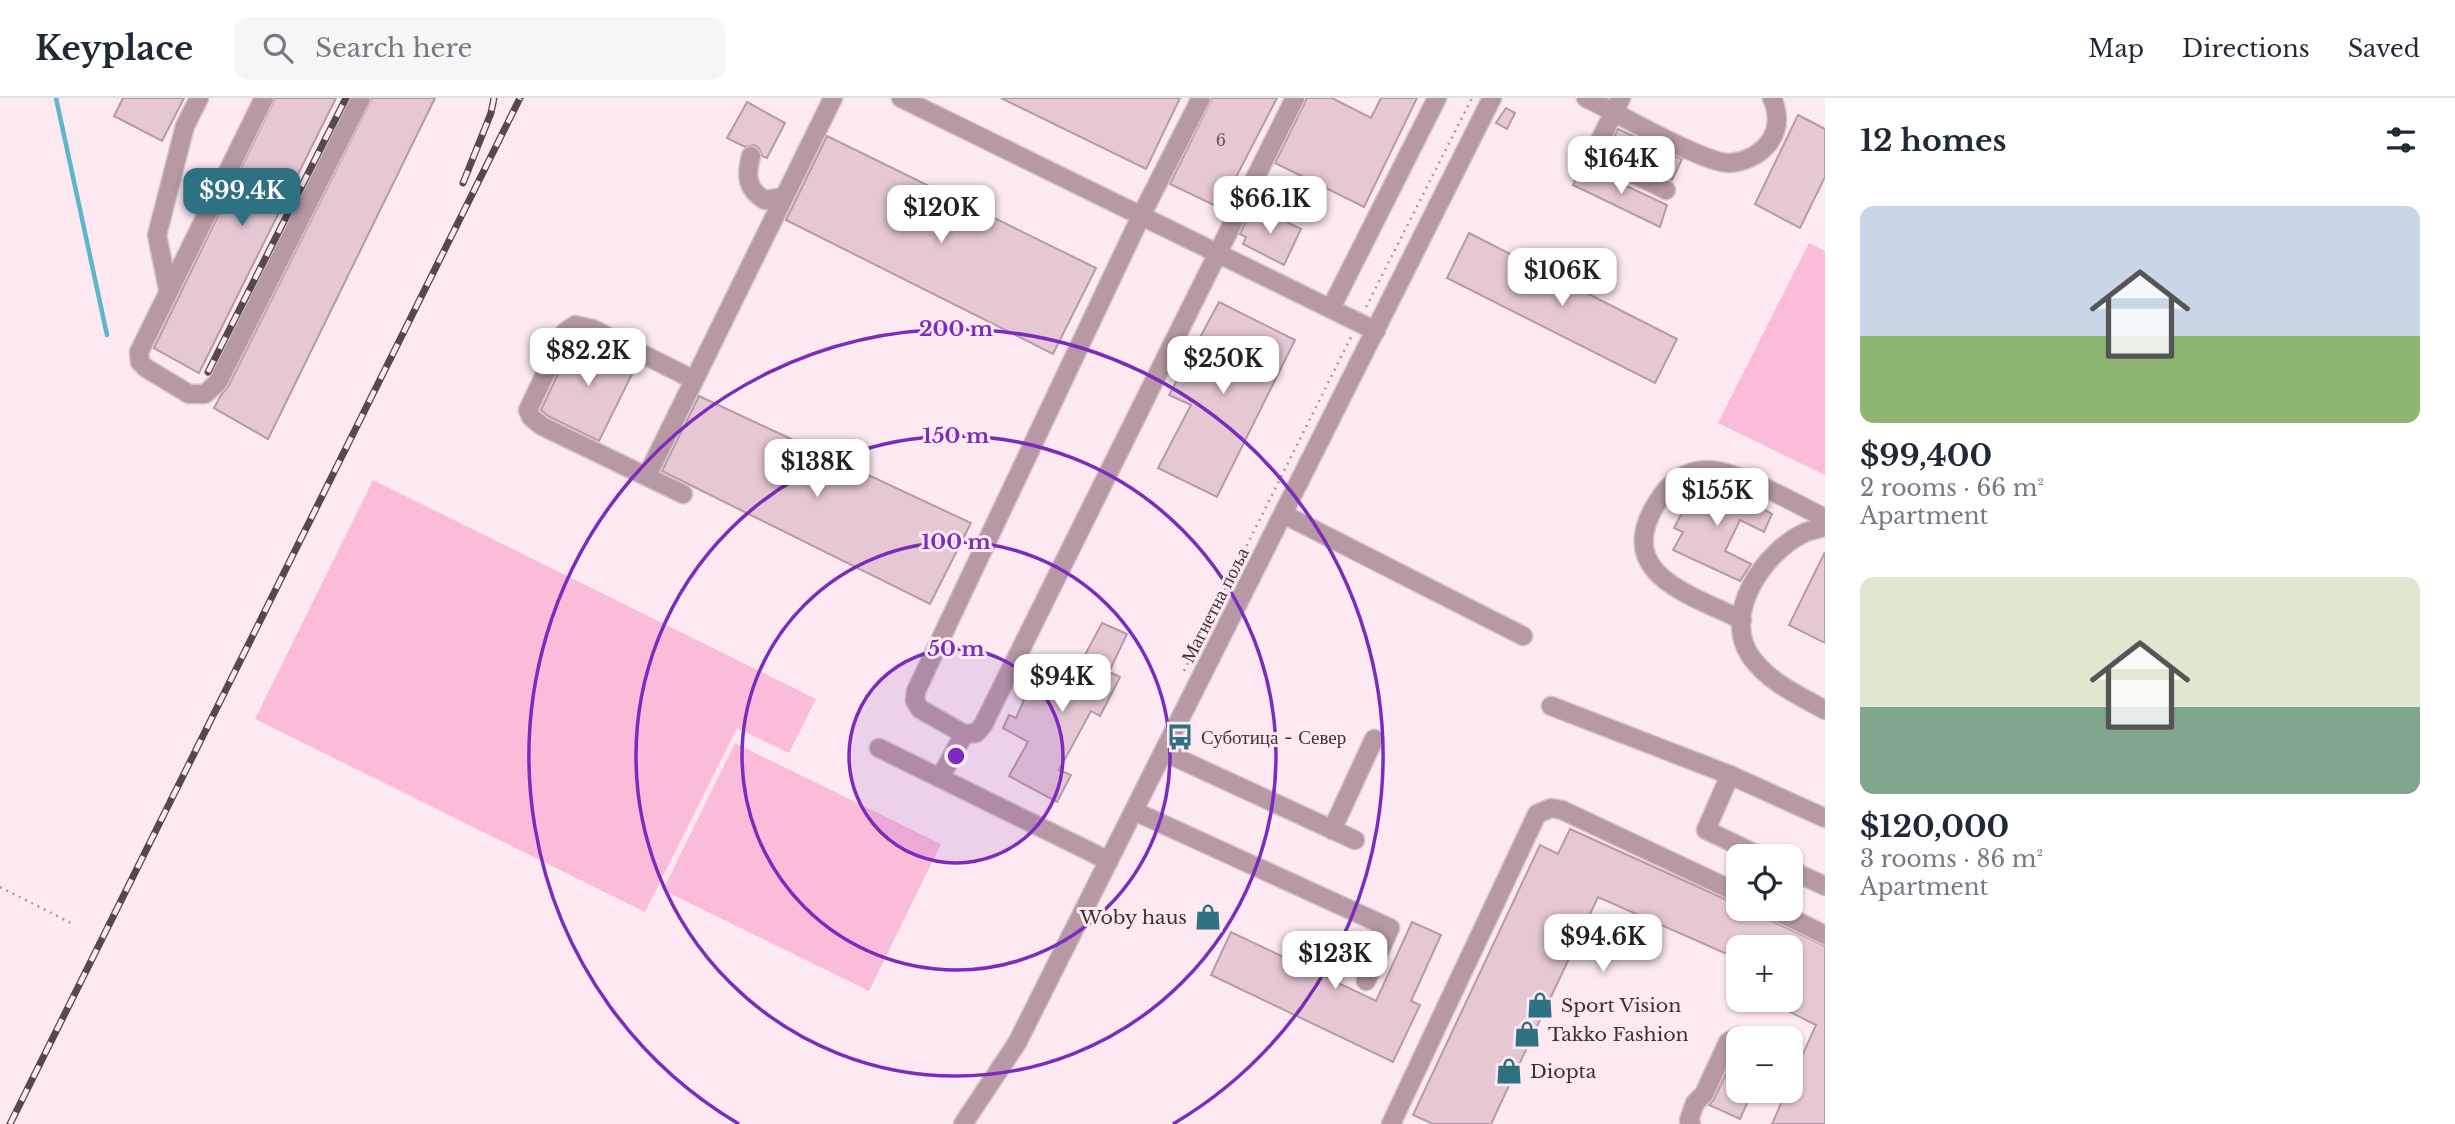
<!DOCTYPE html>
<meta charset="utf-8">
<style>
:root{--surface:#fff;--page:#f6f6f7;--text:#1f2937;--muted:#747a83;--line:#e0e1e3;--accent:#2e7182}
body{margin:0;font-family:"Libre Baskerville",serif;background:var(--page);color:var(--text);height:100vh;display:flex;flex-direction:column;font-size:26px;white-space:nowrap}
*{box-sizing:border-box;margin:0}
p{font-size:23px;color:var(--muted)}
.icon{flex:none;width:38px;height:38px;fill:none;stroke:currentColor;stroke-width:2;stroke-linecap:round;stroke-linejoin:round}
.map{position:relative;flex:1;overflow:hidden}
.sheet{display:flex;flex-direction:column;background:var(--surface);width:630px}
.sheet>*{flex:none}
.controls{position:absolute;left:1726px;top:746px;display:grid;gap:14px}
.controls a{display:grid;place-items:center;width:77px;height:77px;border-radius:14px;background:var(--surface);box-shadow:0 2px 5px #0004;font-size:35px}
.price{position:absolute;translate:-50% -60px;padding:0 16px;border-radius:14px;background:#fff;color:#222;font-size:23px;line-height:46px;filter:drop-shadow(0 2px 4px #0008)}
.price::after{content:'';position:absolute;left:50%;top:42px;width:21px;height:16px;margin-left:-10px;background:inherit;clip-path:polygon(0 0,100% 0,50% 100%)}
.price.on{background:var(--accent);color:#fff}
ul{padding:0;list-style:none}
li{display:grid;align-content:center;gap:14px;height:371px;padding:0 35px}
li span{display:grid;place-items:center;height:217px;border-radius:14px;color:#555}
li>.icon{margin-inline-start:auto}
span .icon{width:126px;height:126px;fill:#fffc;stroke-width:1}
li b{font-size:30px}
h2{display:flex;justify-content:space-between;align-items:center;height:84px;padding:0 35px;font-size:30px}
header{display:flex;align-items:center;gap:42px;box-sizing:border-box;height:98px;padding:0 35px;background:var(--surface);border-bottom:2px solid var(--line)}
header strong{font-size:33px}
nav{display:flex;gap:38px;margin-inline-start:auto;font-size:24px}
.search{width:490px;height:63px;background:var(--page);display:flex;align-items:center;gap:18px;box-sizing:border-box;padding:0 24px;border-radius:14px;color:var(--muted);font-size:26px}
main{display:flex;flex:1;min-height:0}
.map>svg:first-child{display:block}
.green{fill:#fbbcd9}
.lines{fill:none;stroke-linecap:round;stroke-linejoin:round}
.stream{stroke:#5db6cc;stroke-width:4.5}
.building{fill:#e6c8d5;stroke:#b69aa7;stroke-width:2}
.minor-casing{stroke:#d6c4cc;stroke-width:21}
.path{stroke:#aa9aa1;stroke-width:2.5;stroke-dasharray:2 5;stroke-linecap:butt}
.minor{stroke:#b799a6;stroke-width:18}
.rail-casing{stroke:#56494e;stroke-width:7}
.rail{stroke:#fce9f1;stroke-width:4.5;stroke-dasharray:13;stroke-linecap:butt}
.ring{fill:none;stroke:#7b2cbf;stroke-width:3.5}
.labels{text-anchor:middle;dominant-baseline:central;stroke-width:6;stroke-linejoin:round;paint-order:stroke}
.number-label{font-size:16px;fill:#67575e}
.street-label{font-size:19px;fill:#3d3136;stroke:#fce9f1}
.poi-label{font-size:19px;fill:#3d3136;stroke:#fce9f1;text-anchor:start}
.centre{fill:#7b2cbf;stroke:#fce9f1;stroke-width:3.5}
.ring-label{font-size:21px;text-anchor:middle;font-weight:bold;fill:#7b2cbf;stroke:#fce9f1;stroke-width:6;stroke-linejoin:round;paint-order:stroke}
</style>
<header>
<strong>Keyplace</strong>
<div class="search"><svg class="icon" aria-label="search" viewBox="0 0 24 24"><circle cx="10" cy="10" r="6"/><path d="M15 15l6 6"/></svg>Search here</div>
<nav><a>Map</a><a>Directions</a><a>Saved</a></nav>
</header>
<main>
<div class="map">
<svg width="1825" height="1026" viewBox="0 0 1825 1026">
<rect width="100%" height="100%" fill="#fce9f1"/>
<g class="green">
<polygon points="1809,145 1825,153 1825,377 1718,325"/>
<polygon points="373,382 816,601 789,655 737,630 645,814 255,621"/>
<polygon points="735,645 941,746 869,893 663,792"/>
</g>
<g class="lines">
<polyline class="stream" points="56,0 107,237"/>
</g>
<g class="building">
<polygon points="123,0 184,0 162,43 114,18"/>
<polygon points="275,0 336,0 199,275 154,250"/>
<polygon points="372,0 435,0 268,341 214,310 221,297 228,289"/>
<polygon points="1001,0 1180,0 1146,71"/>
<polygon points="1212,0 1277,0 1220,110 1170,86"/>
<polygon points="1307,0 1332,0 1371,20 1381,0 1417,0 1364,109 1275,65"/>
<polygon points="747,4 785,25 767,60 762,58 759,50 754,47 745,49 727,40"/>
<polygon points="1506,10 1515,15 1507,31 1496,25"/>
<polygon points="1798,17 1825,31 1825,79 1800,130 1755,106"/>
<polygon points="1618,31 1682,61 1672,82 1608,51"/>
<polygon points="827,38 1096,170 1053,256 786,122"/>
<polygon points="1582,67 1667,107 1660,129 1573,87"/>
<polygon points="1265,113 1301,131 1284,167 1243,146 1246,139 1240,136 1250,115 1257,119"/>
<polygon points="1469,135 1677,241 1655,285 1447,180"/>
<polygon points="1219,204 1295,242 1217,399 1158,370 1191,307 1169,297"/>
<polygon points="577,239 637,266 599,343 548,318 541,312 574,242"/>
<polygon points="699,298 971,425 930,506 662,373"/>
<polygon points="1707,384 1714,384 1772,416 1764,434 1740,422 1725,453 1751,466 1740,483 1673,452 1683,434 1674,430 1692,396 1699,400"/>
<polygon points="1825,454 1825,545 1789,527"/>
<polygon points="1102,525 1127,536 1109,574 1120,579 1100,618 1091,613 1059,672 1071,677 1057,704 1009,678 1028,644 1003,630 1009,617 1016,620 1032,584 1027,581 1033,569 1069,587"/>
<polygon points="1570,731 1738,807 1738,810 1744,810 1825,848 1825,1026 1772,1026 1787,992 1790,992 1790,985 1816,927 1764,901 1790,901 1790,849 1738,849 1738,861 1598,799 1491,1026 1433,1026 1413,1017 1540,747 1558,756"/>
<polygon points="1412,824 1441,837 1411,903 1420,907 1393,964 1211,877 1231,834 1376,903"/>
<polygon points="1738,951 1738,992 1753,992 1740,1021 1709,1007 1714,1001"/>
</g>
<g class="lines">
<g class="minor-casing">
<g id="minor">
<polyline points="264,0 139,254 140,264 146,270 189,296 205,296 218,284 361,0"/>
<polyline points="901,0 1376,233"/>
<polyline points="1201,0 1141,118 916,593 915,603 920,611 964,636 976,635 983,627 1295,0"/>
<path d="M1586,0C1614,13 1704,66 1730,65C1744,64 1759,57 1768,46C1779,32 1779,16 1772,0"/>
<polyline points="1621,0 1596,50 1595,57 1666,92"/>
<path d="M751,58C746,77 746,91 765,102L784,99"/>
<polyline points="168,191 157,137 185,28 199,0"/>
<polyline points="1331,210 1437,0"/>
<polyline points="647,378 833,0"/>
<polyline points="683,396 542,328 531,319 528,312 565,234 575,227 593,231 694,282"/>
<polyline points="1285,417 1523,538"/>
<path d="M1825,429C1818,431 1811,432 1804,435C1764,454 1721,516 1751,559C1770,585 1798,597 1825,612"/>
<path d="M1742,522C1690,496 1611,476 1658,403C1668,386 1686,372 1706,372C1739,372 1794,405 1825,420"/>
<polyline points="1551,608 1730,677 1825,720"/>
<polyline points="879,650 1109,763"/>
<polyline points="1164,654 1355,742"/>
<polyline points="1730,677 1706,732 1760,758"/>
<polyline points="940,680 964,636"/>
<polyline points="1134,713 1390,830 1366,883"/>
<polyline points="1332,732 1374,641"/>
<polyline points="1790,772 1825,788"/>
<polyline points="1770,810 1825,837"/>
<polyline points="963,1026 1017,945 1492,0"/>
<polyline points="1391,1026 1537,716 1551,710 1562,712 1738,795"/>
<polyline points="1691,1026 1689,1022 1695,1005 1704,996 1728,944 1738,938 1742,940"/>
</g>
</g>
<g class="path">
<polyline points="1366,209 1472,0"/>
<polyline points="1184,573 1352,237"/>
<polyline points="0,789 73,826"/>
</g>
<use href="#minor" class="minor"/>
<g class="rail-casing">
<g id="rail">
<polyline points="463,85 491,15 494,0"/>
<polyline points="208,274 346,0"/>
<polyline points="10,1026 520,0"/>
</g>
</g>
<use href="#rail" class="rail"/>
</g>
<circle cx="956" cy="658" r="107" fill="#7b2cbf" fill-opacity=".12"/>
<g class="ring">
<circle cx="956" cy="658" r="107"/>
<circle cx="956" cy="658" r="214"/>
<circle cx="956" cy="658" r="320"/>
<path d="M739 1026A427 427 0 1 1 1173 1026"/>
</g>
<defs>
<g id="bus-bare" transform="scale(2.1)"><path d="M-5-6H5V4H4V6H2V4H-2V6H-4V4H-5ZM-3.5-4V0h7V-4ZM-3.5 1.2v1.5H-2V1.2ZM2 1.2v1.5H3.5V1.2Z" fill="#2e7182" stroke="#fce9f1" stroke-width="2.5" paint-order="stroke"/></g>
<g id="shop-bare" transform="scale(2.1)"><path d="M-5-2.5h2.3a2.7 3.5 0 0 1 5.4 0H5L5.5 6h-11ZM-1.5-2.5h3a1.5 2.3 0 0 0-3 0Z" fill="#2e7182" stroke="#fce9f1" stroke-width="2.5" paint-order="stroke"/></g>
</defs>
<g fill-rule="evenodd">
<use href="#bus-bare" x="1180" y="639"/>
<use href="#shop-bare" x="1208" y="819"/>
<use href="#shop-bare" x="1540" y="907"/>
<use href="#shop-bare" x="1527" y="936"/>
<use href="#shop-bare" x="1509" y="973"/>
</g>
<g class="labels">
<g class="number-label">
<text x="1221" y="42">6</text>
</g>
<g class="street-label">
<text transform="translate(1215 507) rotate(-63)">Магнетна поља</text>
</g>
<g class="poi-label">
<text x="1201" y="639">Суботица - Север</text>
<text x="1187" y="819" text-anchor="end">Woby haus</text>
<text x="1561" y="907">Sport Vision</text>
<text x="1548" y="936">Takko Fashion</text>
<text x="1530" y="973">Diopta</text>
</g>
</g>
<circle cx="956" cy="658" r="10" class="centre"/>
<g class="ring-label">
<text x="956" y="238">200 m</text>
<text x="956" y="345">150 m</text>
<text x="956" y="451">100 m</text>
<text x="956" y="558">50 m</text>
</g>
</svg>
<div class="controls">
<a><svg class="icon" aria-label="locate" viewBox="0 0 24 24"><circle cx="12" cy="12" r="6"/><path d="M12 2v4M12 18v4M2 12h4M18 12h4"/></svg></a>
<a>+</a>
<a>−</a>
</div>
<b class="price" style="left:1621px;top:98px">$164K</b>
<b class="price on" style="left:242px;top:130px">$99.4K</b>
<b class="price" style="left:1270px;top:138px">$66.1K</b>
<b class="price" style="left:941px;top:147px">$120K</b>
<b class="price" style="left:1562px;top:210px">$106K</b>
<b class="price" style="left:588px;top:290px">$82.2K</b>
<b class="price" style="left:1223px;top:298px">$250K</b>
<b class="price" style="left:817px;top:401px">$138K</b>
<b class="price" style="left:1717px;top:430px">$155K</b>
<b class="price" style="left:1062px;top:616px">$94K</b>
<b class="price" style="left:1603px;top:876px">$94.6K</b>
<b class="price" style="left:1335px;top:893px">$123K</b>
</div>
<section class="sheet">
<h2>12 homes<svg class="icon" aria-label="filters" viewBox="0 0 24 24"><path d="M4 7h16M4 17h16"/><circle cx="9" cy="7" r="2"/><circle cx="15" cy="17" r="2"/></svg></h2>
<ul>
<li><span style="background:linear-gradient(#c9d6e8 60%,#8fb573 0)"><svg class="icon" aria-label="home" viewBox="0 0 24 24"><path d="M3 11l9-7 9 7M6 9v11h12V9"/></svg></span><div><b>$99,400</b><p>2 rooms · 66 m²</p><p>Apartment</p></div></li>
<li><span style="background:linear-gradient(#dfe7d0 60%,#7fa58c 0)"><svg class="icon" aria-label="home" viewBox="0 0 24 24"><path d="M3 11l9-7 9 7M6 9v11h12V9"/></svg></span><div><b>$120,000</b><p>3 rooms · 86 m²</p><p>Apartment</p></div></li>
</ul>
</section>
</main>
